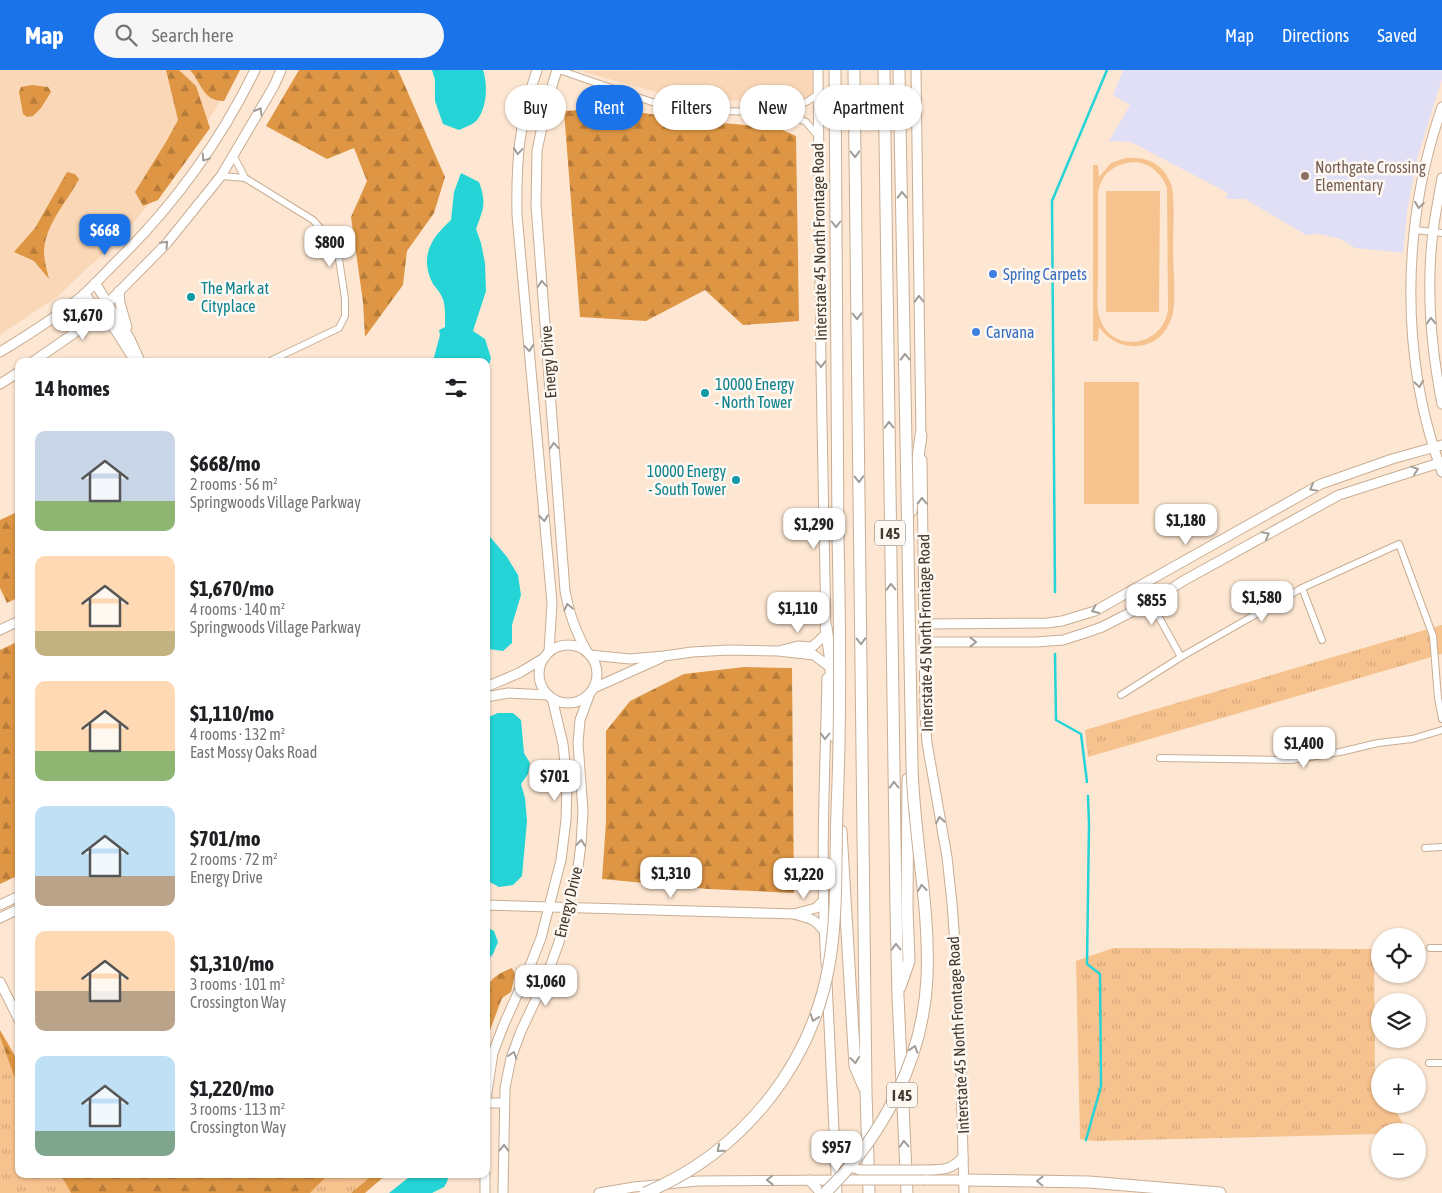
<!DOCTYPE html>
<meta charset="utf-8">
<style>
:root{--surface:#fff;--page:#f6f6f6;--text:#202124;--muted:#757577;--accent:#1a73e8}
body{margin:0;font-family:"Asap Condensed",sans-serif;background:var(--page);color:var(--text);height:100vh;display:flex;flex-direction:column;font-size:19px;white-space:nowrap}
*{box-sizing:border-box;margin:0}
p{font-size:16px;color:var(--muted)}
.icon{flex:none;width:28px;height:28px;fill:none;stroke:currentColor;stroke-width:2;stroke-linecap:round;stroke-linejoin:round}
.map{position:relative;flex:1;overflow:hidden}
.details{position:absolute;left:15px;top:288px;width:475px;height:820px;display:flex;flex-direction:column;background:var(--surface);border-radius:10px;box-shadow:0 1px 4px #0004}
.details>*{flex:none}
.banner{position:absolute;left:505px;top:15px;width:475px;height:45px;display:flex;gap:10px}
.fabs{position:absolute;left:1371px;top:858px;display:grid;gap:10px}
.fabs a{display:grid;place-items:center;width:55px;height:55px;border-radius:50%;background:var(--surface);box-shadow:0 1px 4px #0004;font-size:25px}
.price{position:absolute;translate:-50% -42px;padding:0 11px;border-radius:10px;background:#fff;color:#222;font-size:16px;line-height:32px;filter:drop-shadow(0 1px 2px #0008)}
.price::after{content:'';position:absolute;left:50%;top:30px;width:15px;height:11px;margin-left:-8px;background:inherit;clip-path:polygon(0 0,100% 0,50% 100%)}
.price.on{background:var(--accent);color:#fff}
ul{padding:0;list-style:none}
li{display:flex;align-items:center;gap:15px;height:125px;padding:0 20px}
li span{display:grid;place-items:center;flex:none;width:140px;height:100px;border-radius:10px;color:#555}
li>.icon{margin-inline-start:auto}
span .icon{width:60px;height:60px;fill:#fffc;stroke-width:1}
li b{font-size:21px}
h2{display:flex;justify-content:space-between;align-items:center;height:60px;padding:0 20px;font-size:21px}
.chip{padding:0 18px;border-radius:22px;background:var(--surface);box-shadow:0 1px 4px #0004;font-size:18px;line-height:45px}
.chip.on{background:var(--accent);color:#fff}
header{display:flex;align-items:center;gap:30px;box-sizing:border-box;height:70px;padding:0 25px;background:var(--accent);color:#fff}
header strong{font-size:24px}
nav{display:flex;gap:28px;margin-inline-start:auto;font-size:18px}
.search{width:350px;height:45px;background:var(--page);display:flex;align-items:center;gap:12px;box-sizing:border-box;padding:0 18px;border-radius:28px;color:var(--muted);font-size:19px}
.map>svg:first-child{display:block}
.built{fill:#fad8b7}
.education{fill:#e1dff5}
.grass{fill:url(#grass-tufts)}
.forest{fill:url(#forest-firs)}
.pitch{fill:#f6c28e;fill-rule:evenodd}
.water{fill:#24d4d6}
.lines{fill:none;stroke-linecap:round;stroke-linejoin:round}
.stream{stroke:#24d4d6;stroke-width:2.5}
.street-casing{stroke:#c8ad93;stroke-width:8}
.secondary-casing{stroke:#c8ad93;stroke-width:11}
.highway-casing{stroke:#c8ad93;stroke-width:13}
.street{stroke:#fff;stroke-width:6}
.secondary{stroke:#fff;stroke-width:9}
.highway{stroke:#fff;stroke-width:11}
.secondary-bridge-casing{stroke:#c8ad93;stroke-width:11;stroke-linecap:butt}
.highway-bridge-casing{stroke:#c8ad93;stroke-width:13;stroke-linecap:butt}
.secondary-bridge{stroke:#fff;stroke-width:9}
.highway-bridge{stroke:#fff;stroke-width:11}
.oneway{stroke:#a19c96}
.education-dot{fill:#8d6e63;stroke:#fef8f2;stroke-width:2}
.shop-dot{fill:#3f7fe0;stroke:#fef8f2;stroke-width:2}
.culture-dot{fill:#0f9aa8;stroke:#fef8f2;stroke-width:2}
.labels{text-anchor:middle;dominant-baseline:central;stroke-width:5;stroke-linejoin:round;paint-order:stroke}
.shield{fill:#fef8f2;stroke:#7b7269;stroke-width:1}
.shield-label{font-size:15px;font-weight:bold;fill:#43382e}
.education-label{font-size:16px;fill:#785e54;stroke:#fef8f2;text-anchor:start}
.street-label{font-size:16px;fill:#43382e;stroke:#fef8f2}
.shop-label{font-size:16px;fill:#366cbe;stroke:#fef8f2;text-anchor:start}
.culture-label{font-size:16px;fill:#0d838f;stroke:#fef8f2;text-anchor:start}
</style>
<header>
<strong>Map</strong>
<div class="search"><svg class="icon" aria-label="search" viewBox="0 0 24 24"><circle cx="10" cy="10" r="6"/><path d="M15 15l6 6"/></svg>Search here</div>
<nav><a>Map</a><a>Directions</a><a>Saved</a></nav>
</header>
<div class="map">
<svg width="1442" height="1123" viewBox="0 0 1442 1123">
<defs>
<pattern id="grass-tufts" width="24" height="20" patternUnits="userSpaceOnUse" patternTransform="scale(1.25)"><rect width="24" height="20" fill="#f6c28e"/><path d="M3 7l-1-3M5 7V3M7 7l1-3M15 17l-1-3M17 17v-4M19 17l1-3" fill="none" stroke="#d4a77b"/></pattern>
<pattern id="forest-firs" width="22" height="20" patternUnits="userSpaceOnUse" patternTransform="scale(1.25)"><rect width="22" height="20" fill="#de9644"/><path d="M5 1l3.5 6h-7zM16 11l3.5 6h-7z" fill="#b67b39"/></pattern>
</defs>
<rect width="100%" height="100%" fill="#fee7d2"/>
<g class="built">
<polygon points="0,0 235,0 221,29 185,89 126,162 58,226 0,265"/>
<polygon points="812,0 813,28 692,32 580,1"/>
</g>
<polygon class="education" points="1123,0 1442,0 1442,9 1417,89 1407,142 1403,183 1355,178 1341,169 1319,164 1306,165 1245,129 1229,129 1226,128 1228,123 1131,72 1109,71 1130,35 1113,25"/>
<g class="grass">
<polygon points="1442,555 1442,584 1088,687 1085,660"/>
<polygon points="1113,878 1374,879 1375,1008 1380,1016 1380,1034 1391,1034 1408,1061 1380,1061 1380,1064 1093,1071 1080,1069 1076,891"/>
<polygon points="0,967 19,1020 19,1104 60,1104 71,1123 0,1123"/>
<polygon points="329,1104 374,1104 351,1123 310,1123"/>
</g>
<g class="forest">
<polygon points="166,0 179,0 196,16 210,58 158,130 143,136 135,122 166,72 178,50"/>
<path d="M190,0H240L224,31C203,31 202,14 190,0Z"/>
<polygon points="299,0 398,0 445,107 434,143 407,181 403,215 365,267 363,232 351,147 367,111 354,78 327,89 266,56"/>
<polygon points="32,15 48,17 51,22 41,38 33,46 27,47 23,44 19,22 21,17"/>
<polygon points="611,38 690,50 778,58 796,66 799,251 743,255 705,220 646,251 580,247 564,41"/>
<path d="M67,102L75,104L79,109C67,132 45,154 44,182C44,191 47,200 49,209L34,191L14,182L35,158Z"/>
<polygon points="19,441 19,527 7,533 0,518 0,450"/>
<polygon points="19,571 19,805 0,814 0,580"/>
<polygon points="744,597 792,598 794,823 708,819 602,809 606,752 606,661 630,631 684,604"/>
<path d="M512,898L515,904L511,922L502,928L486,971V918C492,907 500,903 512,898Z"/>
<polygon points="0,960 19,993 19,1020 0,967"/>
<polygon points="60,1104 329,1104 310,1123 71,1123"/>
<polygon points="374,1104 387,1104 365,1123 351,1123"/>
</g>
<g class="pitch">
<path d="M1125,88C1141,87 1156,90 1166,104C1168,108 1171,113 1172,117C1175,135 1173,160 1173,178C1173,199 1176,223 1173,243C1172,247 1171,250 1169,254C1156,283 1116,283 1099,257L1098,271H1093V95H1098L1099,107L1111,93ZM1137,92C1152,95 1162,104 1167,118L1168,240C1162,279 1108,284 1099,245C1096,233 1098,219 1098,206C1098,180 1098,153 1098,126C1099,104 1116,92 1137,92Z"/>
<polygon points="1106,121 1160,121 1159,242 1106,242"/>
<rect x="1084" y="312" width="55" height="122"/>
</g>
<g class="water">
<path d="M432,0H483C488,15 487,38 477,50C473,55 465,57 459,60L443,54L435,31V10Z"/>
<path d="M461,103L479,112C487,134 483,139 476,159L481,173L485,193L486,221L473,261L485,269L491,288L486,305V291H433L440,265L439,260L445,257C445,248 446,235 442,227C440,222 436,218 433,214C419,187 431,168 451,150L454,122Z"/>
<polygon points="486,462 507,487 518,505 521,525 512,555 512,573 503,581 489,579 486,577"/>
<polygon points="498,643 513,643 521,650 524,683 530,693 528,704 521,714 525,728 527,751 522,806 513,815 499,817 486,810 486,648"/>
<polygon points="486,857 494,861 498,872 493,884 486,892"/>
<polygon points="413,1104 449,1104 447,1112 444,1117 432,1123 389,1123"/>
</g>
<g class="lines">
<g class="stream">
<polyline points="1055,522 1052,131 1107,0"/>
<polyline points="1055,584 1056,650 1081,664 1087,712"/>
<polyline points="1086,1070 1101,1016 1100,904 1087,894 1089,754 1088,726"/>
</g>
<g class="street-casing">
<g id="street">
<polyline points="559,0 652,32 678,38 706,41 784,42 806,52 818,66"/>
<polyline points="784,42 808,31 818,24"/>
<polyline points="233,85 245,108"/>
<polyline points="221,106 245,108 313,150 329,168 339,189 345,229 345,246 339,258 270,291"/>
<polyline points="1415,160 1442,163"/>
<polyline points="1141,515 1181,587"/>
<polyline points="1302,518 1322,570"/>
<polyline points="1121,625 1181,587 1302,518 1399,474 1433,566 1438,628 1442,649"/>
<polyline points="1160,688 1292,690 1340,682 1378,673 1412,669 1442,660"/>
<polyline points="1425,778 1442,777"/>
<polyline points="1430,878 1442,878"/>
<polyline points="1429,993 1442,993"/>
</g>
</g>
<g class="secondary-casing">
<g id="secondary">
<path d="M537,0C519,52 516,91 517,145L552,533L549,582"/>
<path d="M557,0L547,32L537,81L536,135L565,521C570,546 575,560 587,582"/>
<polyline points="818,0 821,299 826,562"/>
<polyline points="916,0 921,370"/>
<path d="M1442,37C1402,152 1399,287 1442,402"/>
<path d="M1442,108C1439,126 1435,144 1433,162C1426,219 1431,278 1442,334"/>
<polyline points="95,213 130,269 140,291"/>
<polyline points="119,221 120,233 127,257"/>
<polyline points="84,224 116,261 135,291"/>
<path d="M0,282C28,265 57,247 82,226C94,215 106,202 117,191C174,135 220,72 255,0"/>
<polyline points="34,291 73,264 99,242 167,173 221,106 274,16 281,0"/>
<polyline points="0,314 19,302"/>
<polyline points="922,390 925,644 927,673 947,787 952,833 959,929 964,1123"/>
<polyline points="924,554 1047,553 1062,551 1095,541 1321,414 1392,389 1442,375"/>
<polyline points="0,560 19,551"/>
<polyline points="924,572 1036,572 1063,570 1085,563 1102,557 1151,532 1183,511 1339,425 1442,392"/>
<circle cx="568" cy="604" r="29"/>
<polyline points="782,580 798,576 812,577 826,564"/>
<polyline points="590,585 630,589 664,586 692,582 729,580 778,581 814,585 827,595"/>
<polyline points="486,617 519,603 544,588"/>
<polyline points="594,618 661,588"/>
<polyline points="486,627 508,623 548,625"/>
<polyline points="0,835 19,826"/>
<polyline points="486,835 794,844 816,838 823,831"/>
<path d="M794,844C810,849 813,847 824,861"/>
<polyline points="0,848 19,839"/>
<path d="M826,894C820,799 825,703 827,608"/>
<polyline points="0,912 19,950"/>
<polyline points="827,912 837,1123"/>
<polyline points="486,1029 493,983 504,954 528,901 541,868 561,790 566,750 567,713 563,674 552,628"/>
<polyline points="486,1033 504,1033"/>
<path d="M925,1100C942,1100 952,1100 963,1087"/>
<polyline points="809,1110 821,1123"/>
<polyline points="926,1110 964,1110"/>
<polyline points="485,1123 485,1104"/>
<polyline points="503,1123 505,1018 511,988 521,961 546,908 559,872 578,797 581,774 583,741 578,673 580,650 590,623"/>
<polyline points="599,1123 634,1117 698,1111 854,1110"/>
</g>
</g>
<g class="highway-casing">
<g id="highway">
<polyline points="835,0 838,465"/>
<polyline points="854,0 866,1022 869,1123"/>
<polyline points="884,0 896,839 898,926 907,1123"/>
<polyline points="899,0 906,371"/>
<polyline points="911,441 921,365"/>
<polyline points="826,557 830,585 835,667"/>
<polyline points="841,761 855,996 864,1017"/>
<polyline points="900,917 909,891 907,838 908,709"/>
<polyline points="964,1110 1089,1112 1220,1123"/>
</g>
</g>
<use href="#street" class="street"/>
<use href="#secondary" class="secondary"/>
<use href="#highway" class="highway"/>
<g class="secondary-bridge-casing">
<g id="secondary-bridge">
<polyline points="854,1098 860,1100 925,1100"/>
<polyline points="854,1110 926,1110"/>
</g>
</g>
<g class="highway-bridge-casing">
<g id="highway-bridge">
<path d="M645,1123C741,1083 811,997 829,895C838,844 835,791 837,740C841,648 840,556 838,465"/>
<path d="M825,1123C883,1066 923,990 927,908C930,837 914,767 912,697C909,588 908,479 906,371"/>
</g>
</g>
<use href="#secondary-bridge" class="secondary-bridge"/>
<use href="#highway-bridge" class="highway-bridge"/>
</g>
<defs><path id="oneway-chevron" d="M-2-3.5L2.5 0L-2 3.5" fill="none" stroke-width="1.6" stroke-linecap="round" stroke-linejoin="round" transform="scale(1.25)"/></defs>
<g class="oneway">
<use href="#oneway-chevron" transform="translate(259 41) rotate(-60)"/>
<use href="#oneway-chevron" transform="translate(518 81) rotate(95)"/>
<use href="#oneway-chevron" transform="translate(855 84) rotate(89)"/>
<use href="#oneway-chevron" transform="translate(205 88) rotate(124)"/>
<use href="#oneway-chevron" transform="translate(902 125) rotate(-91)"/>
<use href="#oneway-chevron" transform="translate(1419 135) rotate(99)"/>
<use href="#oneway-chevron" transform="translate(836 154) rotate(90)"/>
<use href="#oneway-chevron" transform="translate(165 174) rotate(-47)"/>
<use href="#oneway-chevron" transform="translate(542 214) rotate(-94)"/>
<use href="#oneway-chevron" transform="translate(919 229) rotate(-91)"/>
<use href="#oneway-chevron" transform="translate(857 246) rotate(89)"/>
<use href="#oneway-chevron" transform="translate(1431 251) rotate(-93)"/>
<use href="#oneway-chevron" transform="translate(529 278) rotate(85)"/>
<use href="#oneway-chevron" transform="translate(905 287) rotate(-91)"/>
<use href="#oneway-chevron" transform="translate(821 294) rotate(89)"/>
<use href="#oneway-chevron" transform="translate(1419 314) rotate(81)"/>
<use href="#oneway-chevron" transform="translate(889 355) rotate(-91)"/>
<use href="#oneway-chevron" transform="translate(554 376) rotate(-94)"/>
<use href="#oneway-chevron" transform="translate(1415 400) rotate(-18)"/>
<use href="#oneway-chevron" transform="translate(859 409) rotate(89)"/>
<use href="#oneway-chevron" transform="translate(1313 418) rotate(151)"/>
<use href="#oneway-chevron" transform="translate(922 431) rotate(-91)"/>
<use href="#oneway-chevron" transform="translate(544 448) rotate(84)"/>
<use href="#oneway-chevron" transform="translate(1266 465) rotate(-29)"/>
<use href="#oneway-chevron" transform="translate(891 517) rotate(-91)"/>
<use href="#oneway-chevron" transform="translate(568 537) rotate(-102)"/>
<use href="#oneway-chevron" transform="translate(1095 540) rotate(157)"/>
<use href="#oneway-chevron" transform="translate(861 571) rotate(89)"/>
<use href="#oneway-chevron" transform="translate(973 572)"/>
<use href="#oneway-chevron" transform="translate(825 666) rotate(92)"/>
<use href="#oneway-chevron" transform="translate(894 715) rotate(-91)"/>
<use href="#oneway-chevron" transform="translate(940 750) rotate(-100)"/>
<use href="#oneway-chevron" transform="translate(581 773) rotate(-84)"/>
<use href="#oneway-chevron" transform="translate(922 818) rotate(-96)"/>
<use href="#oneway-chevron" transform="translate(896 877) rotate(-91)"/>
<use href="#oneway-chevron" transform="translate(814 948) rotate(110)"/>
<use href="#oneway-chevron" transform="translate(914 979) rotate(-73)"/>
<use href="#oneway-chevron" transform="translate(513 985) rotate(-72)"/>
<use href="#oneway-chevron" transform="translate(855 990) rotate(84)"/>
<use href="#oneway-chevron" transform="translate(904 1074) rotate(-93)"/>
<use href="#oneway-chevron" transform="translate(504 1078) rotate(-89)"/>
<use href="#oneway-chevron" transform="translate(720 1079) rotate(141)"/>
<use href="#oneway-chevron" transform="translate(770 1110) rotate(179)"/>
<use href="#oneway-chevron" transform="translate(1040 1111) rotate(-179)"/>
</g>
<circle class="education-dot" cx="1305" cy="106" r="5"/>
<g class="shop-dot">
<circle cx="993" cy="204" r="5"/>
<circle cx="976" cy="262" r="5"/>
</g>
<g class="culture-dot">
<circle cx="191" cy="227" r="5"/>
<circle cx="705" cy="323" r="5"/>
<circle cx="736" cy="410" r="5"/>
</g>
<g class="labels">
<g class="shield">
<rect x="875" y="450.5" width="30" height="25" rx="4"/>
<rect x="887" y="1012.5" width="30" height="25" rx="4"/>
</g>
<g class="shield-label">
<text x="890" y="463">I 45</text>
<text x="902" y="1025">I 45</text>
</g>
<g class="education-label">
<text x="1315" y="97">Northgate Crossing<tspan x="1315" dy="18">Elementary</tspan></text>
</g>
<g class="street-label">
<text transform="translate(819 172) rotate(-91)">Interstate 45 North Frontage Road</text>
<text transform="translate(548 292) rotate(-94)">Energy Drive</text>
<text transform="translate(925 563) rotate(-91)">Interstate 45 North Frontage Road</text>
<text transform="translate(568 832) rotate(-76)">Energy Drive</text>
<text transform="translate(958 965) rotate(-93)">Interstate 45 North Frontage Road</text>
</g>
<g class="shop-label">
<text x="1003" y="204">Spring Carpets</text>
<text x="986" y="262">Carvana</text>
</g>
<g class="culture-label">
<text x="201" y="218">The Mark at<tspan x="201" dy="18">Cityplace</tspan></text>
<text x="715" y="314">10000 Energy<tspan x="715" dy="18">- North Tower</tspan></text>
<text x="726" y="401" text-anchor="end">10000 Energy<tspan x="726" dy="18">- South Tower</tspan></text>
</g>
</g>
</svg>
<div class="fabs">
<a><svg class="icon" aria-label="locate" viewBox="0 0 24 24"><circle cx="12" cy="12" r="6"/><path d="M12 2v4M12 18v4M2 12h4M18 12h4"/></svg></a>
<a><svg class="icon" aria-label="layers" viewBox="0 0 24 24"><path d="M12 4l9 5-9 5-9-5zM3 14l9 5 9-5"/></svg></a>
<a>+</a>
<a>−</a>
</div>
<b class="price on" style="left:105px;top:186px">$668</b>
<b class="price" style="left:330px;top:198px">$800</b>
<b class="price" style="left:83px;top:271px">$1,670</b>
<b class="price" style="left:1186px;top:476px">$1,180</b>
<b class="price" style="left:814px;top:480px">$1,290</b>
<b class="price" style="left:1262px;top:553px">$1,580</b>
<b class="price" style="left:1152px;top:556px">$855</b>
<b class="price" style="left:798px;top:564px">$1,110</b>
<b class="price" style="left:1304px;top:699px">$1,400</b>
<b class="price" style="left:555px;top:732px">$701</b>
<b class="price" style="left:671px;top:829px">$1,310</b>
<b class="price" style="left:804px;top:830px">$1,220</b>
<b class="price" style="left:546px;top:937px">$1,060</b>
<b class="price" style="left:837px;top:1103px">$957</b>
<div class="banner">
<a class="chip">Buy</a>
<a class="chip on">Rent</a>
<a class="chip">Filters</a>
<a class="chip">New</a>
<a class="chip">Apartment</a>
</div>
<section class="details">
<h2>14 homes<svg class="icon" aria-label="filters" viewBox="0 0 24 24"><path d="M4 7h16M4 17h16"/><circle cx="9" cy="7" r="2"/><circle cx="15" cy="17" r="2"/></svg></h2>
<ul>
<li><span style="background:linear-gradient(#c9d6e8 70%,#8fb573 0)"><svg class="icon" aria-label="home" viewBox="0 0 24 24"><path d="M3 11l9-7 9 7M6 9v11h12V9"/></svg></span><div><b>$668/mo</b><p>2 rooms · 56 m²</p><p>Springwoods Village Parkway</p></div></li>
<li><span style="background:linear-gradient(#ffd9b3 75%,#c2b280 0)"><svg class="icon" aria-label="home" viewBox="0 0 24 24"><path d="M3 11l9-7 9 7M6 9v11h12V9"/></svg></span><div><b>$1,670/mo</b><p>4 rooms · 140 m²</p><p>Springwoods Village Parkway</p></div></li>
<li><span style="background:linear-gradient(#ffd9b3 70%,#8fb573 0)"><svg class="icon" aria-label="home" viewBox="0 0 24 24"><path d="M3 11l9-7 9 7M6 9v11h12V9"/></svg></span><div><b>$1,110/mo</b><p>4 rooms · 132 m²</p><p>East Mossy Oaks Road</p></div></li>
<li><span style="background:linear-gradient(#bfe0f5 70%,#b9a48a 0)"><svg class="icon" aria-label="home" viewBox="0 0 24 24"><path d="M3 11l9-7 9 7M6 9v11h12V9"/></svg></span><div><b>$701/mo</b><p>2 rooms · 72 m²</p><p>Energy Drive</p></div></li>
<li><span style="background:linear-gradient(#ffd9b3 60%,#b9a48a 0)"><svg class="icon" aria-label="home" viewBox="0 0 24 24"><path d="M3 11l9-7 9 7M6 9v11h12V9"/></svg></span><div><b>$1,310/mo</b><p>3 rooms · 101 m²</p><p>Crossington Way</p></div></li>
<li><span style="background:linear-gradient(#bfe0f5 75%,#7fa58c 0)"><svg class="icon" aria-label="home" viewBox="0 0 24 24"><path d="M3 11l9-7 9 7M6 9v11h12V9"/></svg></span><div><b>$1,220/mo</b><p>3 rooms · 113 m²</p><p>Crossington Way</p></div></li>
</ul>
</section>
</div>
